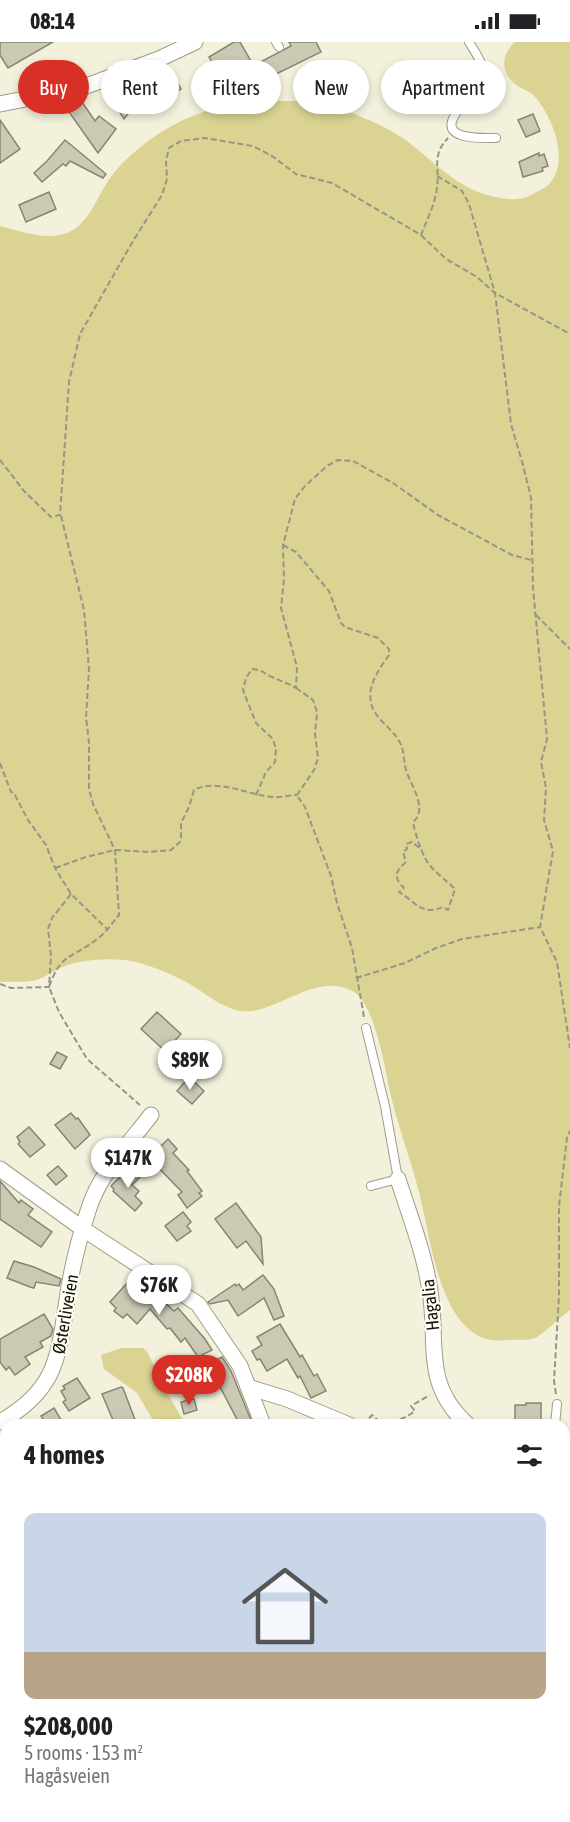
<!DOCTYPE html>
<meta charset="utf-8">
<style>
:root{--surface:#fff;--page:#f6f6f6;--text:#202124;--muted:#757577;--accent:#d93025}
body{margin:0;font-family:"Asap Condensed",sans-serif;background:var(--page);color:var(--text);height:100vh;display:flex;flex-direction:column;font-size:22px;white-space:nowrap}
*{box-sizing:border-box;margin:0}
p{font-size:20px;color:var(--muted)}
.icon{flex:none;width:33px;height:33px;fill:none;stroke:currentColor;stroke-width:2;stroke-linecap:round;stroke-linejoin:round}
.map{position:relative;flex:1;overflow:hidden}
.details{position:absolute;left:0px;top:1377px;width:570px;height:404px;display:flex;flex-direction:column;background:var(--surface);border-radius:18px 18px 0 0;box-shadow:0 3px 9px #0003}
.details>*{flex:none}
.guide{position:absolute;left:18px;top:18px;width:534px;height:54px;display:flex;gap:12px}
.price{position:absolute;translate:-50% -51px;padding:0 14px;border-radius:21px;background:#fff;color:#222;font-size:20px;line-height:39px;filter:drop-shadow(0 2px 3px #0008)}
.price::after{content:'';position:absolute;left:50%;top:36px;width:18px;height:14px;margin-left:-9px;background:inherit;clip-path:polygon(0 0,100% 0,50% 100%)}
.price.current{background:var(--accent);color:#fff}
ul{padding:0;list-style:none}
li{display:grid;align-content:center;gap:12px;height:318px;padding:0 24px}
li span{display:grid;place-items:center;height:186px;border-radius:12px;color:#555}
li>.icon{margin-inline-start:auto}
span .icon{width:108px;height:108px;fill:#fffc;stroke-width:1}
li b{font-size:26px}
h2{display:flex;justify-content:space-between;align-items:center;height:72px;padding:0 24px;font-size:26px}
.chip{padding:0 21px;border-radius:27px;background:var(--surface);box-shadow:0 3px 9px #0003;font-size:21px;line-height:54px}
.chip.current{background:var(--accent);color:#fff}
.status{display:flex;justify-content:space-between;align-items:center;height:42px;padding:0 30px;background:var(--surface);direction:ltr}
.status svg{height:16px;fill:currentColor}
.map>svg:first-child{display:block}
.green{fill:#dad392}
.building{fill:#cbc9b4;stroke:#878572;stroke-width:1.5}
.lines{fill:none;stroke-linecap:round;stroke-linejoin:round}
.service-casing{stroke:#9e9d89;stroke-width:10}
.minor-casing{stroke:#9e9d89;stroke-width:17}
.secondary-casing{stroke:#9e9d89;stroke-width:23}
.path{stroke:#979686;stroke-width:2;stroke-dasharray:6 3;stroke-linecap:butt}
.service{stroke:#fff;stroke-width:8}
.minor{stroke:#fff;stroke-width:15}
.secondary{stroke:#eeeac4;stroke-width:21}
.labels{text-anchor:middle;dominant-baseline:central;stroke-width:4.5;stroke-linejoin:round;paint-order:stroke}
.street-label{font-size:18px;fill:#14130c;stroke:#fffef5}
</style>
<div class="status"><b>08:14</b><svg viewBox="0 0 49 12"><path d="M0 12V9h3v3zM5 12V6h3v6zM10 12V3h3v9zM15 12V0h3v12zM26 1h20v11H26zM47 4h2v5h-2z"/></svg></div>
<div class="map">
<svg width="570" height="1780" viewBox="0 0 570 1780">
<rect width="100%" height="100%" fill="#f3f1dc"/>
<g class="green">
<path d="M515,0H570V1268C562,1274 542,1293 535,1296C528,1299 515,1297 508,1298C497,1299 487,1299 477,1293C437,1270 430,1192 419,1150C410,1115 397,1082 389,1046C385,1024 374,962 354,950C319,930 285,965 251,969C227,972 205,950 186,940C171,932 152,924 136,920C116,915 79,917 60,926C51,930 46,935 36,938C25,941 12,939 0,940V184C19,189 47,199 67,191C89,182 96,157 108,139C127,111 166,83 198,72C226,61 294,55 323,62C337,65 353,71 366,77C384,84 402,94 417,107C444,129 465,151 501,156C514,158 523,158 535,151C540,148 547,145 550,141C570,118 552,73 534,54C530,49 524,48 519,45C500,33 500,14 515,0Z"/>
<polygon points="121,1306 143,1306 148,1311 162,1342 186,1383 156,1383 137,1351 104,1327 101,1313"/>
<polygon points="500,1775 502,1780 288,1780 284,1775"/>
</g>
<g class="building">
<polygon points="0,0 53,0 8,26 0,13"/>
<polygon points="234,0 240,0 252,21 222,39 209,15"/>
<polygon points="289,0 316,0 321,10 262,39 260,34 251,39 245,28 291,4"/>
<polygon points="173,32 181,47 169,54 171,58 160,64 158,61 156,62 152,56 128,72 124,77 114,61 159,35 161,39"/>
<polygon points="82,60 95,79 99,74 116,87 98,111 69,70"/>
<polygon points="533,72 540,89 526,95 518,78"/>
<polygon points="0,78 20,107 0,121"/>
<polygon points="65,98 106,132 103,136 70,119 66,124 63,122 42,140 34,131 47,119"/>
<polygon points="539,111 539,114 544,112 548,124 542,126 543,129 523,135 519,120"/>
<polygon points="49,150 56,167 26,180 19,163"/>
<polygon points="157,970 181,992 165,1009 141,987"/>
<polygon points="57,1010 67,1015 60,1027 50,1022"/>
<polygon points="189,1035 204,1049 192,1062 177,1049"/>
<polygon points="71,1071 76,1077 78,1076 90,1093 75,1107 55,1083"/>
<polygon points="29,1085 45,1103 30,1115 18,1102 20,1100 17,1095"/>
<polygon points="168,1097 177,1107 173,1111 189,1128 187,1129 202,1149 199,1151 202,1154 187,1166 178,1153 182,1150 149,1116"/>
<polygon points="58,1124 67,1134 56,1143 47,1133"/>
<polygon points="130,1125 140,1135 132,1143 139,1149 135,1154 142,1161 135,1169 113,1149 114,1147 111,1144"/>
<polygon points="0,1139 19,1161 21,1158 33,1167 28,1173 52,1190 41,1205 0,1177"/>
<polygon points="236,1161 261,1195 263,1222 246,1199 237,1206 215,1177"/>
<polygon points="183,1170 191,1180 187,1184 191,1189 177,1199 165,1184"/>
<polygon points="14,1219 34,1225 61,1237 59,1244 36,1240 34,1246 30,1245 7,1236"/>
<polygon points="263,1233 274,1247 284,1274 274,1278 264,1256 238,1274 228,1258 210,1262 208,1260 235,1242 236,1244 239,1242 243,1248"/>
<polygon points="128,1240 146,1257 153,1250 174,1269 178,1266 205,1297 212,1308 198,1315 185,1296 181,1300 170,1286 167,1287 150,1267 137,1282 127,1272 123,1276 114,1269 116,1266 110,1260"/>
<polygon points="44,1272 53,1287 51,1294 40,1300 43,1305 25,1315 30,1322 15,1333 9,1325 6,1328 0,1320 0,1297"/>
<polygon points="280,1282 300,1315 302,1313 314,1334 317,1332 326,1349 311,1356 300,1334 298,1336 287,1317 267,1329 260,1317 257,1318 252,1309 262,1303 257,1295"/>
<polygon points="222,1315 231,1329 253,1383 240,1383 208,1322"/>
<polygon points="77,1336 90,1356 69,1369 63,1360 66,1358 61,1349 65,1347 63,1344"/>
<polygon points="121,1345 123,1346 137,1383 115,1383 102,1352"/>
<polygon points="194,1357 197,1368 184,1372 181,1360"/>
<polygon points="526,1361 541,1361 541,1383 515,1383 515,1363 526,1363"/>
<polygon points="54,1366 64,1383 47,1383 41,1374"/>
</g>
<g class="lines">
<g class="service-casing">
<g id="service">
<polyline points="276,0 279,5"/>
<path d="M469,0C476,12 487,25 482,40C451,74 427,98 496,96"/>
<polyline points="366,986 385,1064 398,1137 371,1144"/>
<polyline points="555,1383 557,1362"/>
</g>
</g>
<g class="minor-casing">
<g id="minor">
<polyline points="0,62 81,46 159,17 195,0"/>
<polyline points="0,1127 83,1187 198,1262 240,1324 263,1383"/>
<path d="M398,1137C409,1172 423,1207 429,1243C440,1298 420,1340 468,1383"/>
<polyline points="248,1345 287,1357 349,1383"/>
<path d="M0,1380C56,1348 58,1317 67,1258C71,1228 79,1197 88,1169C99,1132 128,1103 151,1073"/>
<polyline points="564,1634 570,1637"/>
<polyline points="84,1774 85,1780"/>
</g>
</g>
<g class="secondary-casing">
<g id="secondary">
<polyline points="0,1496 6,1506"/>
<polyline points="173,1774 176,1780"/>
</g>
</g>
<g class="path">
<polyline points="437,134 462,149 469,162 495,251 511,382 523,423 531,456 533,546 547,697 541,720 546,746 544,778 553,809 540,885 557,920 570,1006"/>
<polyline points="421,193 446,217 477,235 495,251 570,292"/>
<path d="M0,418L24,449L51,475L60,473L69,340L80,292L133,199L162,153L167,137L166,119L169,106L181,99L205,96L253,104L272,114L296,132L332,141L421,193C427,178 435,162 437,146C440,125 431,114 448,96"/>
<path d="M61,474L84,568L89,627L86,675L89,701V747L93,762L115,808L119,873C112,881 106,891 97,897C72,917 61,910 49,945L59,970L87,1017L140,1063"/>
<path d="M283,503L296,510L329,549L341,581L345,585L378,596L389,607V613C380,626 367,643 371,660C373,675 390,685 398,697C405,708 403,717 406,728C410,742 429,767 413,780C415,791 420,806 425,816C431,828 446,838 455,847L448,868L443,865C421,874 416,860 399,850L404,846C393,835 395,830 406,820L403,810L407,807L406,802L412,800L422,808"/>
<polyline points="536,573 570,607"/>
<polyline points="296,646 313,658 317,670 315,692 318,716 314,728 297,753"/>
<polyline points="0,721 11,750 14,751 28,778 46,803 55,826 71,852 107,887"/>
<path d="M256,753L266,730L275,720L276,707L273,697L256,681L243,648L246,636L252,627C263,628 263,631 272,635C280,639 288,641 296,646L297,625L281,566L284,537L283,503L295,457L305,444L327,424L338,418L353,419L393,441L438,473L512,513L531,518"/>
<polyline points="298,755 305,765 331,834 337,861 352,906 364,975"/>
<path d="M55,826L86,815L115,808L149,810L171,808L181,799V781L189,765L194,748C217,736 248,753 273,755C281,756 289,753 297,753"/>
<polyline points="356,936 405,921 436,906 462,897 540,885"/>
<polyline points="0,942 11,946 49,945 51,914 48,887 52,876 71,852"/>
<polyline points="556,1352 554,1339 559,1254 559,1164 567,1096 570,1089"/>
<path d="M363,1383L372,1373L381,1381C394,1380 404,1377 415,1369L411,1364L430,1353"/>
<polyline points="150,1774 155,1780"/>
<polyline points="509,1774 511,1780"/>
</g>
<use href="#service" class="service"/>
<use href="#minor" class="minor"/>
<use href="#secondary" class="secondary"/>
</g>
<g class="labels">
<g class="street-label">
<text transform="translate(430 1263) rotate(-96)">Hagalia</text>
<text transform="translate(65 1272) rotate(-80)">Østerliveien</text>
</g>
</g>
</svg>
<b class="price" style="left:190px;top:1049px">$89K</b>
<b class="price" style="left:128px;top:1147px">$147K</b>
<b class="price" style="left:159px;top:1274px">$76K</b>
<b class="price current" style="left:189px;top:1364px">$208K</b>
<div class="guide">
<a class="chip current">Buy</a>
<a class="chip">Rent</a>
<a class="chip">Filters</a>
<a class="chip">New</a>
<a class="chip">Apartment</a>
</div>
<section class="details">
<h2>4 homes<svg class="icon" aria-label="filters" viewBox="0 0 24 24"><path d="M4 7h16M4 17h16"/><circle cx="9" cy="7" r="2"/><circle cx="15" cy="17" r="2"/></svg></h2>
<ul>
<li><span style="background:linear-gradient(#c9d6e8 75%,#b9a48a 0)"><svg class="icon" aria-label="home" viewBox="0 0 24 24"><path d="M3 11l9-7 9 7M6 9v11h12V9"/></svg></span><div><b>$208,000</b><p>5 rooms · 153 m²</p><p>Hagåsveien</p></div></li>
</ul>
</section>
</div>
